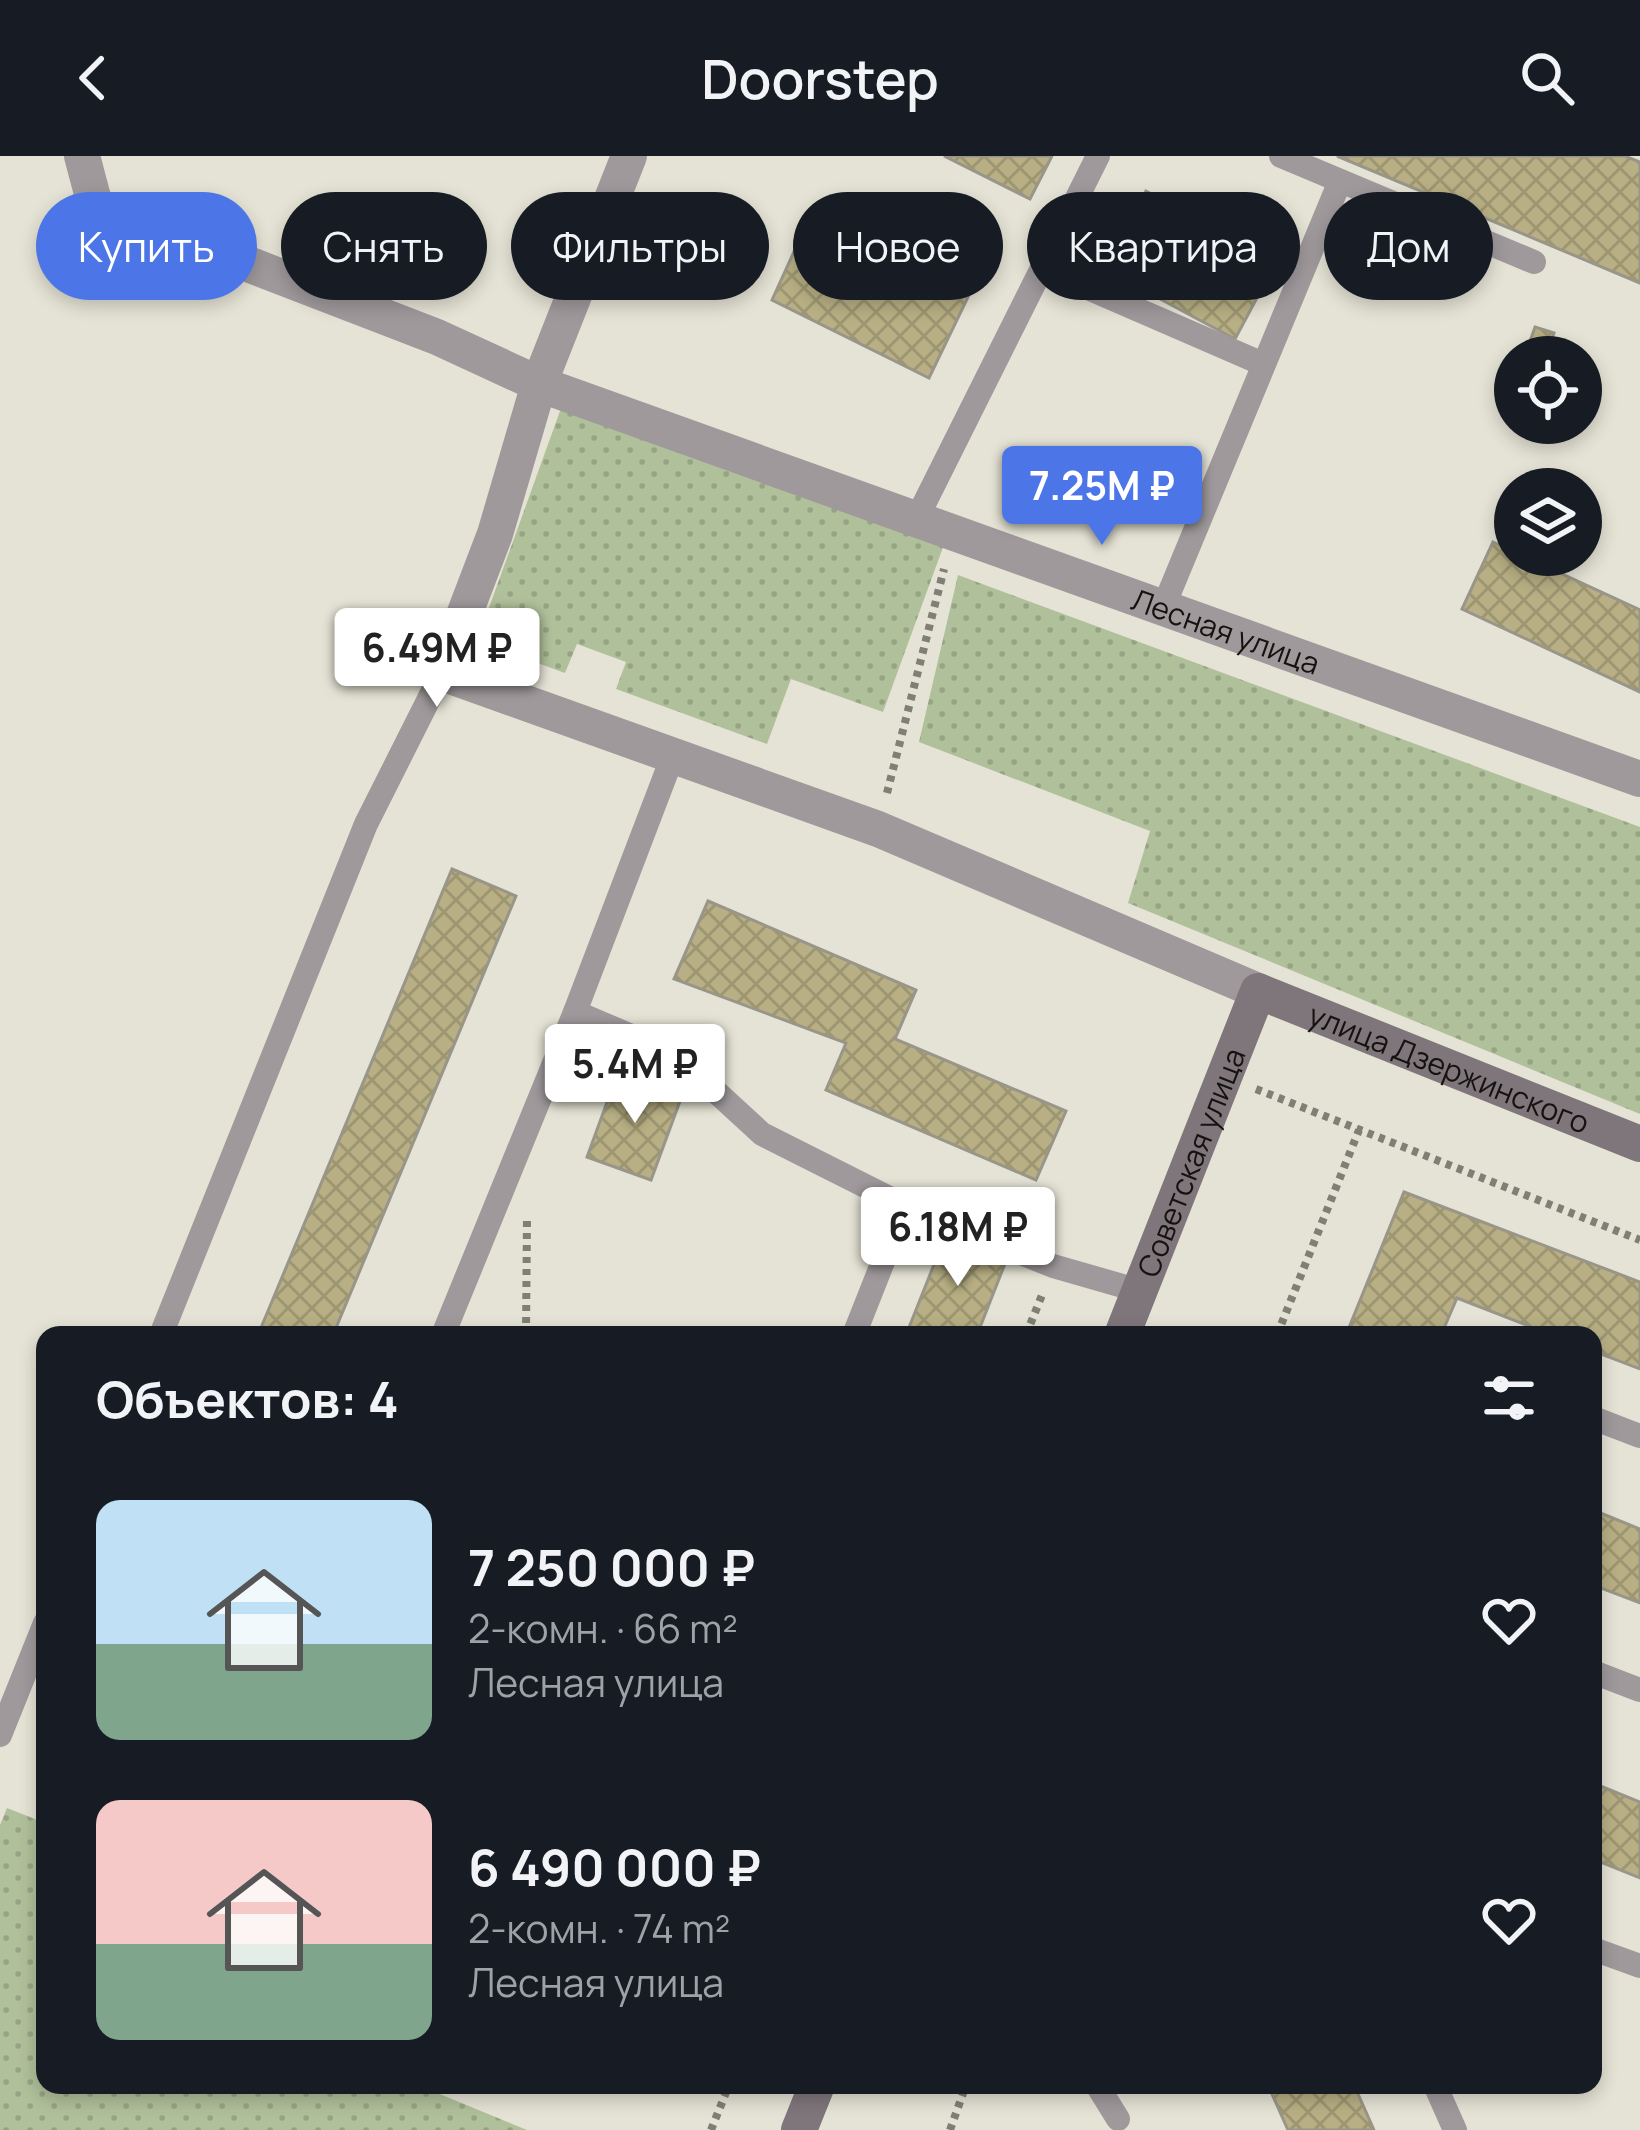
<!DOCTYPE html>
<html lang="ru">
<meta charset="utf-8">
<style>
:root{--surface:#171b24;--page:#20242c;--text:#f1f3f6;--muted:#9ea1a6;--accent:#4c75e8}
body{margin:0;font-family:Manrope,sans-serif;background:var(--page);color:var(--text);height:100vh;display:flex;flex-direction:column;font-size:45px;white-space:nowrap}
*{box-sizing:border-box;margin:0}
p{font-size:39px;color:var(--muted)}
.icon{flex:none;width:66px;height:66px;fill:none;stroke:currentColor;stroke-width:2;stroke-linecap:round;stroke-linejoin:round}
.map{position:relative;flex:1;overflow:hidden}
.side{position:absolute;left:36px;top:1170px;width:1566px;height:768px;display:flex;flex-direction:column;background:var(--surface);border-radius:24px;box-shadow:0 6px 18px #0003}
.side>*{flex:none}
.banner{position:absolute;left:36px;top:36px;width:1569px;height:108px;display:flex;gap:24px}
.buttons{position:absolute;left:1494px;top:180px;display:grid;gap:24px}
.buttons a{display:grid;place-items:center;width:108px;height:108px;border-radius:50%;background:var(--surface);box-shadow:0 6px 18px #0003;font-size:60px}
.price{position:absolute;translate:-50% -102px;padding:0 27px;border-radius:12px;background:#fff;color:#222;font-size:39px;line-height:78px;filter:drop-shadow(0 3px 6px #0008)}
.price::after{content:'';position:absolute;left:50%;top:72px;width:36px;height:27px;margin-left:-18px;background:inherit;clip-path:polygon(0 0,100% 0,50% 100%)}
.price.current{background:var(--accent);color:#fff}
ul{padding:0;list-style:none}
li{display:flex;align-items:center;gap:36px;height:300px;padding:0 60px}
li span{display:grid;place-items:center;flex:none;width:336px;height:240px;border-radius:24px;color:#555}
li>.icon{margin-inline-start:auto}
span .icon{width:144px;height:144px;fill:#fffc;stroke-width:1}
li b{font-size:51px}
h2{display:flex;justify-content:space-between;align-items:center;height:144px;padding:0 60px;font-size:51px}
.tag{padding:0 42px;border-radius:54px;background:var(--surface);box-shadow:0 6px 18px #0003;font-size:42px;line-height:108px}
.tag.current{background:var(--accent);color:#fff}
header{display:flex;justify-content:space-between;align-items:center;height:156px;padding:0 60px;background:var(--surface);font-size:54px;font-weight:600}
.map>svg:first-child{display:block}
.grass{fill:url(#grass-dots)}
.building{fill:url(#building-cross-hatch);stroke:#999689;stroke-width:3}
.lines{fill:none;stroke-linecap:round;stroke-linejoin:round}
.path{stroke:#807f76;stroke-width:8;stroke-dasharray:6 6;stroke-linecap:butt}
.lane{stroke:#9f999c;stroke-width:24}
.street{stroke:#9f999c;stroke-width:36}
.secondary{stroke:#7f767b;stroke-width:36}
.labels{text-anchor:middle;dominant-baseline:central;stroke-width:9;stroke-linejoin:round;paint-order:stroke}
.street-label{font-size:30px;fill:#14130f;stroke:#f3f0e2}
</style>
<header><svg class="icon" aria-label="back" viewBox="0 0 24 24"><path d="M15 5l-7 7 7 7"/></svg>Doorstep<svg class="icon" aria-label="search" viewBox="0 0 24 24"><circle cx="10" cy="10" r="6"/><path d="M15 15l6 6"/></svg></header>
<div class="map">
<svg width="1640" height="1974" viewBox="0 0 1640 1974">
<defs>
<pattern id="grass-dots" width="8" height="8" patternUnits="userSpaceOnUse" patternTransform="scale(3)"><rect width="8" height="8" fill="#b0c09a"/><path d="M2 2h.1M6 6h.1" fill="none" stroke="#96a484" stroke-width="1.8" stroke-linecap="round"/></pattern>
<pattern id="building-cross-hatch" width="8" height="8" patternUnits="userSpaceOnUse" patternTransform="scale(3)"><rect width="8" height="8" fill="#b8af84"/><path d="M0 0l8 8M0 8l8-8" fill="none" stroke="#9d9671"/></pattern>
</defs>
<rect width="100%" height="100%" fill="#e5e3d5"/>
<g class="grass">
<polygon points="564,244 946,383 883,556 791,523 767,588 616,533 626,506 577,488 565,517 477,485"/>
<polygon points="958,419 1640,671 1640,958 1128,747 1150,675 919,586"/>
<polygon points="7,1652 45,1667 45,1929 418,1929 527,1974 0,1974 0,1669"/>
</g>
<g class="building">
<polygon points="944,0 1052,0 1030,43"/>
<polygon points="1337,0 1625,0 1640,6 1640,127"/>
<polygon points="1146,35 1215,72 1205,89 1267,123 1235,183 1104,113"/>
<polygon points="808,65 968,141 929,222 772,144"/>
<polygon points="1535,171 1554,177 1547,198 1528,191"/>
<polygon points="1512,203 1515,205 1515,244 1498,237"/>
<polygon points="1493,386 1640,454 1640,536 1462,453"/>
<polygon points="452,713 516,740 333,1179 258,1179"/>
<polygon points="708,745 916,834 895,883 1066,955 1036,1024 826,934 846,887 674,823"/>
<polygon points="618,916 683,937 651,1024 587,1001"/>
<polygon points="1404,1036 1640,1126 1640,1213 1593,1195 1593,1179 1552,1179 1457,1142 1441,1179 1346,1179"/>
<polygon points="947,1076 1008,1100 977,1179 906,1179"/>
<polygon points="1593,1354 1640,1373 1640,1447 1593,1429"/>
<polygon points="1593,1627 1640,1646 1640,1722 1593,1703"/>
<polygon points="1268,1929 1354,1929 1374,1974 1288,1974"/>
</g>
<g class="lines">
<g class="path">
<polyline points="887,637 944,413"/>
<polyline points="1256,933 1640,1084"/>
<polyline points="526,1179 527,1061"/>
<polyline points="1026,1179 1042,1139"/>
<polyline points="1277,1179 1359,974"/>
<polyline points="711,1974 729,1929"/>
<polyline points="950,1974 966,1929"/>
</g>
<g class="lane">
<polyline points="1281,0 1534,106"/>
<polyline points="1044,113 1263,208"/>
<polyline points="916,364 1098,0"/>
<polyline points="1163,452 1340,25"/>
<polyline points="575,856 672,602"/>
<polyline points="161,1179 366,668 442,517"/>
<polyline points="443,1179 575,856 676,899 762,978 905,1050 1053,1110 1140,1135"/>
<polyline points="854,1179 905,1050"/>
<polyline points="1593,1262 1640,1280"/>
<polyline points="1593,1516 1640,1534"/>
<polyline points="0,1579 45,1467"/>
<polyline points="1593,1793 1640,1810"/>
<polyline points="1097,1929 1118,1963"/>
<polyline points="1435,1929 1455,1974"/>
</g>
<g class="street">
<polyline points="82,0 95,49 437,181 539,228 495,378 442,517 878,673 1258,835"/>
<path id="s1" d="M629,0L539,228L1640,623"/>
</g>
<g class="secondary">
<path id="s2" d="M1122,1179L1258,835L1640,988"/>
<polyline points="799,1974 817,1929"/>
</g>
</g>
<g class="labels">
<g class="street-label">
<text stroke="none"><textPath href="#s1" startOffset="975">Лесная улица</textPath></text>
<text stroke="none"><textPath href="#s2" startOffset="576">улица Дзержинского</textPath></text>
<text stroke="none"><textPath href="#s2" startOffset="186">Советская улица</textPath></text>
</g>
</g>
</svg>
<div class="buttons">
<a><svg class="icon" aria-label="locate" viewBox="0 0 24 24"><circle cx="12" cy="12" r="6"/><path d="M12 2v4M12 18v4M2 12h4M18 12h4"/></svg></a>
<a><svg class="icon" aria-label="layers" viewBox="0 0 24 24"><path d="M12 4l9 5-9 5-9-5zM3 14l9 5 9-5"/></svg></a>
</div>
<b class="price current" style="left:1102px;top:392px">7.25M ₽</b>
<b class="price" style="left:437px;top:554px">6.49M ₽</b>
<b class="price" style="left:635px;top:970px">5.4M ₽</b>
<b class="price" style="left:958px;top:1133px">6.18M ₽</b>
<div class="banner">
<a class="tag current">Купить</a>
<a class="tag">Снять</a>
<a class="tag">Фильтры</a>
<a class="tag">Новое</a>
<a class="tag">Квартира</a>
<a class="tag">Дом</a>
</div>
<section class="side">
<h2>Объектов: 4<svg class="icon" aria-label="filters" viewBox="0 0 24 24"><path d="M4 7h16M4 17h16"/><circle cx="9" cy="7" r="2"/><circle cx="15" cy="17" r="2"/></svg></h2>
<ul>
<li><span style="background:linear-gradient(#bfe0f5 60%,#7fa58c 0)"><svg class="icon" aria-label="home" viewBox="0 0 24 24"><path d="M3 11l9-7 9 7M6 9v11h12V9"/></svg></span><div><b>7 250 000 ₽</b><p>2-комн. · 66 m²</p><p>Лесная улица</p></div><svg class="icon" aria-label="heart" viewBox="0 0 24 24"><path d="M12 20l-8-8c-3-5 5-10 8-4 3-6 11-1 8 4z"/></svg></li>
<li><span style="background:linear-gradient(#f6c9c9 60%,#7fa58c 0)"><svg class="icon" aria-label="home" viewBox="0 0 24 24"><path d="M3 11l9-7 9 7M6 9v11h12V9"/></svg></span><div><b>6 490 000 ₽</b><p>2-комн. · 74 m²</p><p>Лесная улица</p></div><svg class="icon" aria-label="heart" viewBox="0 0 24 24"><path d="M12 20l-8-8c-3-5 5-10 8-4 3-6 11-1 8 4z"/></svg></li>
</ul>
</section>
</div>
